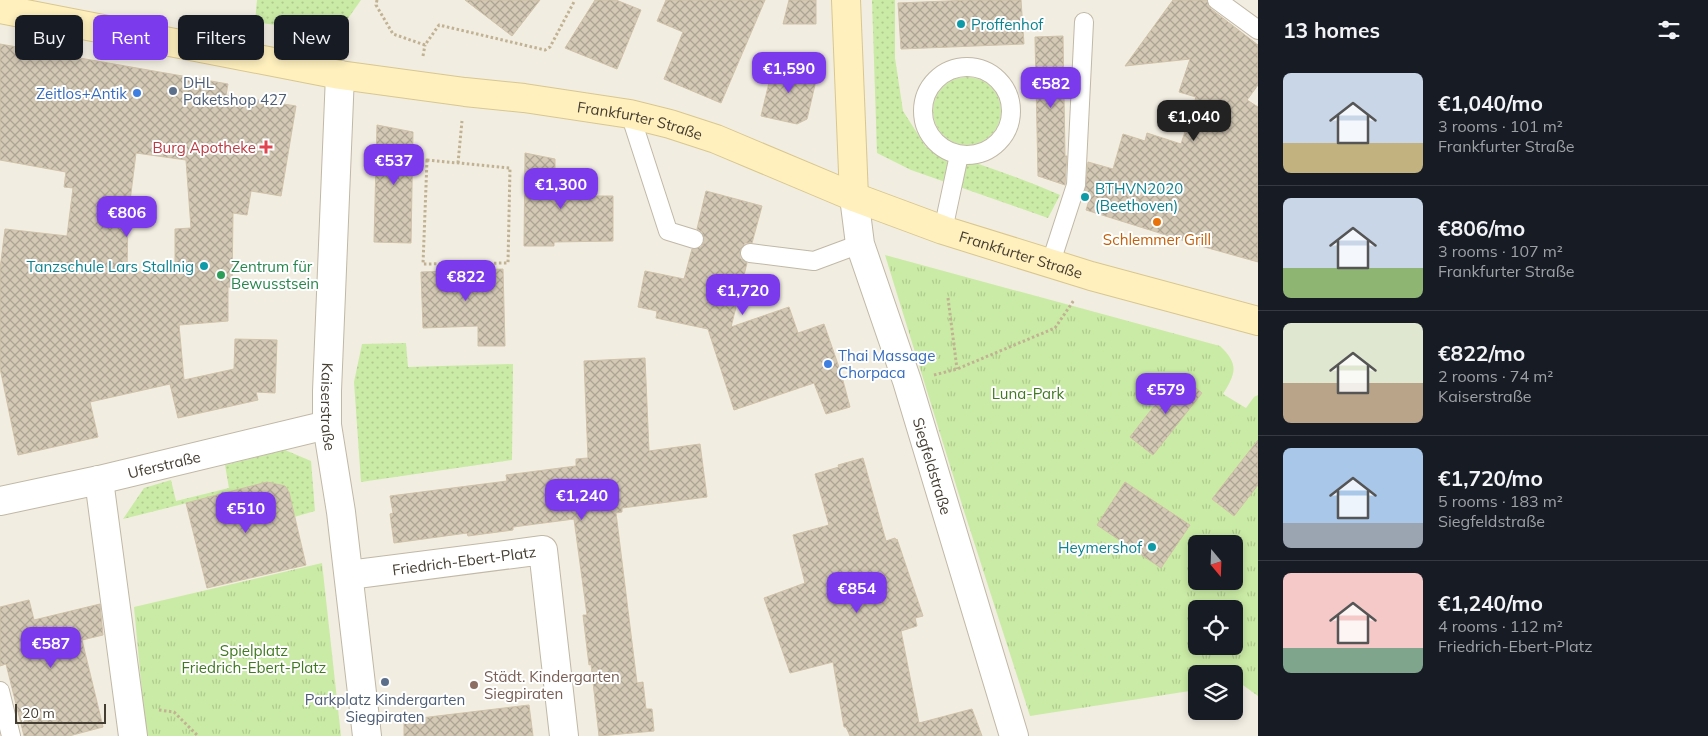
<!DOCTYPE html>
<meta charset="utf-8">
<style>
:root{--surface:#171b24;--page:#20242c;--text:#f1f3f6;--muted:#9ea1a6;--line:#363941;--accent:#7c3aed}
body{margin:0;font-family:Mulish,sans-serif;background:var(--page);color:var(--text);height:100vh;display:flex;flex-direction:column;font-size:19px;white-space:nowrap}
*{box-sizing:border-box;margin:0}
p{font-size:16px;color:var(--muted)}
.icon{flex:none;width:28px;height:28px;fill:none;stroke:currentColor;stroke-width:2;stroke-linecap:round;stroke-linejoin:round}
.map{position:relative;flex:1;overflow:hidden}
.sheet{display:flex;flex-direction:column;background:var(--surface);width:450px}
.sheet>*{flex:none}
.top-card{position:absolute;left:15px;top:15px;width:475px;height:45px;display:flex;gap:10px}
.needle{width:32px;rotate:161deg}
.controls{position:absolute;left:1188px;top:535px;display:grid;gap:10px}
.controls a{display:grid;place-items:center;width:55px;height:55px;border-radius:8px;background:var(--surface);box-shadow:0 2px 8px #0003;font-size:25px}
.scale{position:absolute;left:15px;bottom:12px;width:91px;box-sizing:border-box;padding-left:5px;border:2px solid #443d31;border-top:0;font-size:14px;line-height:18px;white-space:nowrap;color:#443d31;-webkit-text-stroke:4px #fff;paint-order:stroke}
.price{position:absolute;translate:-50% -42px;padding:0 11px;border-radius:10px;background:var(--accent);color:#fff;font-size:16px;line-height:32px;filter:drop-shadow(0 1px 2px #0008)}
.price::after{content:'';position:absolute;left:50%;top:30px;width:15px;height:11px;margin-left:-8px;background:inherit;clip-path:polygon(0 0,100% 0,50% 100%)}
.price.active{background:#222;color:#fff}
ul{padding:0;list-style:none}
li{display:flex;align-items:center;gap:15px;height:125px;padding:0 25px}
li+li{border-top:1px solid var(--line)}
li span{display:grid;place-items:center;flex:none;width:140px;height:100px;border-radius:8px;color:#555}
li>.icon{margin-inline-start:auto}
span .icon{width:60px;height:60px;fill:#fffc;stroke-width:1}
li b{font-size:21px}
h2{display:flex;justify-content:space-between;align-items:center;height:60px;padding:0 25px;font-size:21px}
.pill{padding:0 18px;border-radius:8px;background:var(--surface);box-shadow:0 2px 8px #0003;font-size:18px;line-height:45px}
.pill.active{background:var(--accent);color:#fff}
main{display:flex;flex:1;min-height:0}
.map>svg:first-child{display:block}
.grass{fill:url(#grass-dots)}
.park{fill:url(#park-tufts);fill-rule:evenodd}
.building{fill:url(#building-cross-hatch);stroke:#d0c1a8;fill-rule:evenodd}
.lines{fill:none;stroke-linecap:round;stroke-linejoin:round}
.lane-casing{stroke:#c1b8a6;stroke-width:20}
.street-casing{stroke:#c1b8a6;stroke-width:30}
.secondary-casing{stroke:#d9c78e;stroke-width:30}
.path{stroke:#c1b293;stroke-width:3;stroke-dasharray:2.5 2.5;stroke-linecap:butt}
.lane{stroke:#fff;stroke-width:18}
.street{stroke:#fff;stroke-width:28}
.secondary{stroke:#fff0be;stroke-width:28}
.culture-dot{fill:#0f9aa8;stroke:#fff;stroke-width:2}
.service-dot{fill:#5c6f8a;stroke:#fff;stroke-width:2}
.shop-dot{fill:#3f7fe0;stroke:#fff;stroke-width:2}
.health-dot{fill:#e0444e;stroke:#fff;stroke-width:2}
.food-dot{fill:#e8710a;stroke:#fff;stroke-width:2}
.leisure-dot{fill:#2e9e5b;stroke:#fff;stroke-width:2}
.education-dot{fill:#8d6e63;stroke:#fff;stroke-width:2}
.labels{text-anchor:middle;dominant-baseline:central;stroke-width:4;stroke-linejoin:round;paint-order:stroke}
.culture-label{font-size:15px;fill:#0d838f;stroke:#fff;text-anchor:start}
.service-label{font-size:15px;fill:#4e5e75;stroke:#fff;text-anchor:start}
.shop-label{font-size:15px;fill:#366cbe;stroke:#fff;text-anchor:end}
.street-label{font-size:15px;fill:#443d31;stroke:#fff}
.health-label{font-size:15px;fill:#be3a42;stroke:#fff;text-anchor:end}
.food-label{font-size:15px;fill:#c56008;stroke:#fff}
.leisure-label{font-size:15px;fill:#27864d;stroke:#fff;text-anchor:start}
.park-label{font-size:15px;fill:#417921;stroke:#fff}
.education-label{font-size:15px;fill:#785e54;stroke:#fff;text-anchor:start}
</style>
<main>
<div class="map">
<svg width="1258" height="736" viewBox="0 0 1258 736">
<defs>
<pattern id="grass-dots" width="8" height="8" patternUnits="userSpaceOnUse" patternTransform="scale(1.25)"><rect width="8" height="8" fill="#caeba5"/><path d="M2 2h.1M6 6h.1" fill="none" stroke="#afca8e" stroke-width="1.8" stroke-linecap="round"/></pattern>
<pattern id="park-tufts" width="24" height="20" patternUnits="userSpaceOnUse" patternTransform="scale(1.25)"><rect width="24" height="20" fill="#caeba5"/><path d="M3 7l-1-3M5 7V3M7 7l1-3M15 17l-1-3M17 17v-4M19 17l1-3" fill="none" stroke="#afca8e"/></pattern>
<pattern id="building-cross-hatch" width="8" height="8" patternUnits="userSpaceOnUse" patternTransform="scale(1.25)"><rect width="8" height="8" fill="#d4c9b5"/><path d="M0 0l8 8M0 8l8-8" fill="none" stroke="#aea494"/></pattern>
</defs>
<rect width="100%" height="100%" fill="#f2ede1"/>
<g class="grass">
<polygon points="257,0 361,0 337,34 255,22"/>
<path d="M872,0H895V58L903,111L926,147C971,161 1016,176 1060,195L1048,218L911,170L877,153Z"/>
<circle cx="967" cy="111" r="34"/>
<polygon points="406,343 408,367 513,364 512,460 361,482 354,382 362,344"/>
<polygon points="285,450 311,461 315,511 294,517 289,492 285,486 259,485 123,519 144,488 171,480 176,501 229,488 225,465"/>
</g>
<g class="park">
<path d="M885,255L1220,346C1239,364 1236,373 1223,394L1246,408L1254,397L1258,395V696L1240,683L1234,684V674H1196V690L1030,716L964,511ZM1196,544H1234V581H1196ZM1196,609H1234V646H1196Z"/>
<polygon points="322,563 341,736 146,736 134,607"/>
</g>
<g class="building">
<polygon points="465,0 540,0 512,36"/>
<polygon points="595,0 616,0 641,10 617,69 565,48"/>
<polygon points="666,0 765,0 721,103 664,79 683,32 657,21"/>
<polygon points="789,0 816,0 816,24 783,24"/>
<polygon points="971,0 1021,0 1024,44 901,49 898,3"/>
<polygon points="1173,0 1207,0 1211,9 1258,45 1258,85 1247,100 1258,107 1258,262 1201,246 1086,210 1091,194 1085,192 1088,162 1113,169 1123,134 1145,141 1147,133 1181,144 1196,97 1179,92 1190,59 1125,66"/>
<polygon points="1063,36 1065,156 1067,156 1065,185 1038,176 1035,37"/>
<path d="M0,44L228,84L226,95L296,106L281,196L251,191L247,215L233,213L232,287H228V321L179,325L184,380L234,369L235,339L277,340L275,393L256,392L258,400L178,418L170,384L90,402L98,437L18,455L0,368V269L5,229L67,236L73,188L64,187L66,172L0,160ZM136,153L186,160L191,228L175,229V271L127,272L128,217Z"/>
<polygon points="774,62 818,72 807,119 797,124 761,116"/>
<polygon points="377,125 413,132 411,243 374,242"/>
<polygon points="525,153 555,159 555,196 613,196 613,241 554,242 554,246 524,246"/>
<polygon points="706,191 762,206 752,243 745,243 740,251 740,258 747,263 731,327 789,307 798,333 824,324 841,373 850,407 826,414 814,383 734,410 708,329 656,318 657,311 638,307 645,271 684,279 692,249 701,247 704,242 702,232 697,229"/>
<polygon points="503,269 505,346 478,346 478,326 423,328 421,272"/>
<polygon points="645,358 649,451 700,444 707,497 622,508 622,512 616,513 637,683 643,682 646,709 652,709 654,731 599,736 591,664 589,665 583,615 587,615 574,519 513,527 513,530 468,536 467,533 394,543 390,514 393,513 390,496 507,481 506,475 576,466 576,459 588,458 584,361"/>
<polygon points="1179,374 1202,393 1153,455 1130,437"/>
<polygon points="1258,440 1258,485 1234,516 1212,499"/>
<polygon points="863,458 886,541 895,538 896,540 897,539 923,616 915,618 917,626 901,631 919,723 972,709 982,736 850,736 846,727 844,727 833,662 790,673 764,598 805,583 793,535 829,525 815,474 839,467 838,465"/>
<polygon points="267,482 285,486 289,492 306,565 207,588 186,503"/>
<polygon points="1125,482 1190,525 1161,568 1097,525"/>
<polygon points="29,600 34,620 100,604 103,635 82,640 103,727 69,736 24,736 6,664 0,666 0,607"/>
<polygon points="529,705 533,736 404,736 404,720"/>
</g>
<g class="lines">
<g class="lane-casing">
<g id="lane">
<polyline points="1217,0 1258,30"/>
<circle cx="967" cy="111" r="44"/>
<polyline points="630,114 668,231 694,239"/>
<polyline points="943,230 959,155"/>
<polyline points="750,253 814,261 860,244"/>
<polyline points="1051,262 1076,185 1084,22"/>
<polyline points="0,691 11,736"/>
</g>
</g>
<g class="street-casing">
<g id="street">
<path id="s1" d="M340,75L327,391V425L341,512L367,736"/>
<path id="s2" d="M854,197L860,244L907,381L1014,736"/>
<polyline points="99,480 133,736"/>
<path id="s3" d="M0,501L99,480L327,425"/>
<path id="s4" d="M349,575L543,550L564,736"/>
</g>
</g>
<g class="secondary-casing">
<g id="secondary">
<polyline points="846,0 854,197"/>
<path id="s5" d="M0,9L340,75L465,92L524,98L630,114L670,124L716,139L854,197L943,230L1091,276L1258,321"/>
</g>
</g>
<g class="path">
<polyline points="377,0 376,5 393,34 425,45 439,25 545,50 550,47 575,0"/>
<polyline points="423,56 425,45"/>
<polygon points="427,160 510,168 508,263 423,264"/>
<polyline points="458,163 462,121"/>
<polyline points="948,298 957,369"/>
<polyline points="934,375 957,369 1055,328 1074,300"/>
<polyline points="159,710 174,712 198,736"/>
</g>
<use href="#lane" class="lane"/>
<use href="#street" class="street"/>
<use href="#secondary" class="secondary"/>
</g>
<g class="culture-dot">
<circle cx="961" cy="24" r="5"/>
<circle cx="1085" cy="197" r="5"/>
<circle cx="204" cy="266" r="5"/>
<circle cx="1152" cy="547" r="5"/>
</g>
<g class="service-dot">
<circle cx="173" cy="91" r="5"/>
<circle cx="385" cy="682" r="5"/>
</g>
<g class="shop-dot">
<circle cx="137" cy="93" r="5"/>
<circle cx="828" cy="364" r="5"/>
</g>
<path class="health-dot" d="M263.5 139.5h5v5h5v5h-5v5h-5v-5h-5v-5h5z"/>
<circle class="food-dot" cx="1157" cy="222" r="5"/>
<circle class="leisure-dot" cx="221" cy="275" r="5"/>
<circle class="education-dot" cx="474" cy="685" r="5"/>
<g class="labels">
<g class="culture-label">
<text x="971" y="24">Proffenhof</text>
<text x="1095" y="188">BTHVN2020<tspan x="1095" dy="17">(Beethoven)</tspan></text>
<text x="194" y="266" text-anchor="end">Tanzschule Lars Stallnig</text>
<text x="1142" y="547" text-anchor="end">Heymershof</text>
</g>
<g class="service-label">
<text x="183" y="82">DHL<tspan x="183" dy="17">Paketshop 427</tspan></text>
<text x="385" y="699" text-anchor="middle">Parkplatz Kindergarten<tspan x="385" dy="17">Siegpiraten</tspan></text>
</g>
<g class="shop-label">
<text x="127" y="93">Zeitlos+Antik</text>
<text x="838" y="355" text-anchor="start">Thai Massage<tspan x="838" dy="17">Chorpaca</tspan></text>
</g>
<g class="street-label">
<text stroke="none"><textPath href="#s5" startOffset="650">Frankfurter Straße</textPath></text>
<text stroke="none"><textPath href="#s5" startOffset="1055">Frankfurter Straße</textPath></text>
<text stroke="none"><textPath href="#s1" startOffset="332">Kaiserstraße</textPath></text>
<text stroke="none"><textPath href="#s3" startOffset="168">Uferstraße</textPath></text>
<text stroke="none"><textPath href="#s2" startOffset="281">Siegfeldstraße</textPath></text>
<text stroke="none"><textPath href="#s4" startOffset="116">Friedrich-Ebert-Platz</textPath></text>
</g>
<g class="health-label">
<text x="256" y="147">Burg Apotheke</text>
</g>
<g class="food-label">
<text x="1157" y="239">Schlemmer Grill</text>
</g>
<g class="leisure-label">
<text x="231" y="266">Zentrum für<tspan x="231" dy="17">Bewusstsein</tspan></text>
</g>
<g class="park-label">
<text x="1028" y="393">Luna-Park</text>
<text x="254" y="650">Spielplatz<tspan x="254" dy="17">Friedrich-Ebert-Platz</tspan></text>
</g>
<g class="education-label">
<text x="484" y="676">Städt. Kindergarten<tspan x="484" dy="17">Siegpiraten</tspan></text>
</g>
</g>
</svg>
<div class="controls">
<a><svg class="needle" viewBox="-14 -14 28 28"><path d="M0-13l5 13h-10z" fill="#e53935"/><path d="M0 13l5-13h-10z" fill="#9ea1a6"/></svg></a>
<a><svg class="icon" aria-label="locate" viewBox="0 0 24 24"><circle cx="12" cy="12" r="6"/><path d="M12 2v4M12 18v4M2 12h4M18 12h4"/></svg></a>
<a><svg class="icon" aria-label="layers" viewBox="0 0 24 24"><path d="M12 4l9 5-9 5-9-5zM3 14l9 5 9-5"/></svg></a>
</div>
<div class="scale">20 m</div>
<b class="price" style="left:789px;top:94px">€1,590</b>
<b class="price" style="left:1051px;top:109px">€582</b>
<b class="price active" style="left:1194px;top:142px">€1,040</b>
<b class="price" style="left:394px;top:186px">€537</b>
<b class="price" style="left:561px;top:210px">€1,300</b>
<b class="price" style="left:127px;top:238px">€806</b>
<b class="price" style="left:466px;top:302px">€822</b>
<b class="price" style="left:743px;top:316px">€1,720</b>
<b class="price" style="left:1166px;top:415px">€579</b>
<b class="price" style="left:582px;top:521px">€1,240</b>
<b class="price" style="left:246px;top:534px">€510</b>
<b class="price" style="left:857px;top:614px">€854</b>
<b class="price" style="left:51px;top:669px">€587</b>
<div class="top-card">
<a class="pill">Buy</a>
<a class="pill active">Rent</a>
<a class="pill">Filters</a>
<a class="pill">New</a>
</div>
</div>
<section class="sheet">
<h2>13 homes<svg class="icon" aria-label="filters" viewBox="0 0 24 24"><path d="M4 7h16M4 17h16"/><circle cx="9" cy="7" r="2"/><circle cx="15" cy="17" r="2"/></svg></h2>
<ul>
<li><span style="background:linear-gradient(#c9d6e8 70%,#c2b280 0)"><svg class="icon" aria-label="home" viewBox="0 0 24 24"><path d="M3 11l9-7 9 7M6 9v11h12V9"/></svg></span><div><b>€1,040/mo</b><p>3 rooms · 101 m²</p><p>Frankfurter Straße</p></div></li>
<li><span style="background:linear-gradient(#c9d6e8 70%,#8fb573 0)"><svg class="icon" aria-label="home" viewBox="0 0 24 24"><path d="M3 11l9-7 9 7M6 9v11h12V9"/></svg></span><div><b>€806/mo</b><p>3 rooms · 107 m²</p><p>Frankfurter Straße</p></div></li>
<li><span style="background:linear-gradient(#dfe7d0 60%,#b9a48a 0)"><svg class="icon" aria-label="home" viewBox="0 0 24 24"><path d="M3 11l9-7 9 7M6 9v11h12V9"/></svg></span><div><b>€822/mo</b><p>2 rooms · 74 m²</p><p>Kaiserstraße</p></div></li>
<li><span style="background:linear-gradient(#a9c7e8 75%,#9aa5b1 0)"><svg class="icon" aria-label="home" viewBox="0 0 24 24"><path d="M3 11l9-7 9 7M6 9v11h12V9"/></svg></span><div><b>€1,720/mo</b><p>5 rooms · 183 m²</p><p>Siegfeldstraße</p></div></li>
<li><span style="background:linear-gradient(#f6c9c9 75%,#7fa58c 0)"><svg class="icon" aria-label="home" viewBox="0 0 24 24"><path d="M3 11l9-7 9 7M6 9v11h12V9"/></svg></span><div><b>€1,240/mo</b><p>4 rooms · 112 m²</p><p>Friedrich-Ebert-Platz</p></div></li>
</ul>
</section>
</main>
